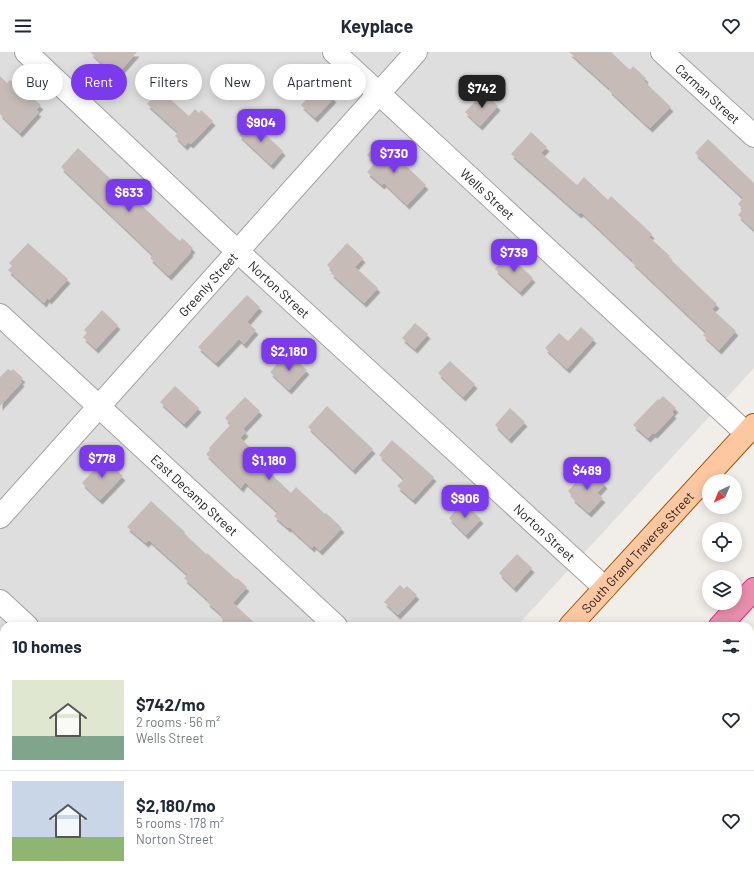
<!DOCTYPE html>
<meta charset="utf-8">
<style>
:root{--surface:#fff;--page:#f2f2f3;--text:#1f2937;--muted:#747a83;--line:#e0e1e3;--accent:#7c3aed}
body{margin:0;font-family:Barlow,sans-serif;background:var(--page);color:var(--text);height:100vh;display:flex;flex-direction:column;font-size:15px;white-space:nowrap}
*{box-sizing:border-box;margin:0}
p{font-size:13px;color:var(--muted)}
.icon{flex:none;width:22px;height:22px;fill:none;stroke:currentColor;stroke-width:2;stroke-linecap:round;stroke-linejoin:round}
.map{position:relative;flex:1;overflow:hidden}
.sheet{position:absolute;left:0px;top:570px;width:754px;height:256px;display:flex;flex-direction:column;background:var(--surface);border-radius:12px 12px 0 0;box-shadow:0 2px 10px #0003}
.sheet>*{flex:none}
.top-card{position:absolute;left:12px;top:12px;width:400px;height:36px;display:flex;gap:8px}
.needle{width:26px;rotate:224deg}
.tools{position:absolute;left:702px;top:422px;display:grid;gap:8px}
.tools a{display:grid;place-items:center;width:40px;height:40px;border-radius:50%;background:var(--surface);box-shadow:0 2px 10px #0003;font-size:20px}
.price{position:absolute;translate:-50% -34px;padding:0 9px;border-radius:8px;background:var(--accent);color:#fff;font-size:13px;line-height:26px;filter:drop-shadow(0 1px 2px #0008)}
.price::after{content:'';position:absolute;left:50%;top:24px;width:12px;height:9px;margin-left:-6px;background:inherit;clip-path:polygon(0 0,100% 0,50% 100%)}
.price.current{background:#222;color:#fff}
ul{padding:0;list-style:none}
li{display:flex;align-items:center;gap:12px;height:100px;padding:0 12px}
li+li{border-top:1px solid var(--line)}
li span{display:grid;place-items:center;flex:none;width:112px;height:80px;border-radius:0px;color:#555}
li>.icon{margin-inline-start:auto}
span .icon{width:48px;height:48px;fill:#fffc;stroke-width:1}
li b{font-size:17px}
h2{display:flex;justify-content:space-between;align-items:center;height:48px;padding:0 12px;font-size:17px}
.tag{padding:0 14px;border-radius:18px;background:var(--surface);box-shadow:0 2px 10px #0003;font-size:14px;line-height:36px}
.tag.current{background:var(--accent);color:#fff}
header{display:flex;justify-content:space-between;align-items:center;height:52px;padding:0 12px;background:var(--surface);font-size:18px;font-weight:700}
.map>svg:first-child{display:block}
.residential{fill:#dfdede}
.commercial{fill:#f2d7da}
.building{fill:#c6bbb7;filter:url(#shadow)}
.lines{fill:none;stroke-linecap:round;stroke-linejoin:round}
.minor-casing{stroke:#a2a2a2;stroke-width:24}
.major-casing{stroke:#9e5200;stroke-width:24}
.highway-casing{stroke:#de2681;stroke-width:24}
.minor{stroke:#fff;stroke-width:22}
.major{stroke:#fdc7a1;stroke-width:22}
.highway{stroke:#e98fae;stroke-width:22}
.labels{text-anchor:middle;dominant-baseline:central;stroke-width:4;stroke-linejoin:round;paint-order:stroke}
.street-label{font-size:13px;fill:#212121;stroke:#fff}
</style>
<header><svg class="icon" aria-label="menu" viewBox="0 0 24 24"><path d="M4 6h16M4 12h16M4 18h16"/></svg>Keyplace<svg class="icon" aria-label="heart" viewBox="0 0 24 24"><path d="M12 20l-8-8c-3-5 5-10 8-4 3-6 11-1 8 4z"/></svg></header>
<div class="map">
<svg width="754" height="826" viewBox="0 0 754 826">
<defs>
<filter id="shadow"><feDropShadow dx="2.5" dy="4.5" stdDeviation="0" flood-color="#0004"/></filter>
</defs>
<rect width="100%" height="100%" fill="#f1ede8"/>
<g class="residential">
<polygon points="0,0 754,0 754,316 517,574 4,574 4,684 0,680"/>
<polygon points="152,822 290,822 286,826 156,826"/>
</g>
<g class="commercial">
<polygon points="0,680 4,684 4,809 0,805"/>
<polygon points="18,822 147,822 143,826 22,826"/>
</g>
<g class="building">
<polygon points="90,0 137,0 116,24"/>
<polygon points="569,0 611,0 629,17 631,17 633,14 646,26 644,29 671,55 650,76 609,38 610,37"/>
<polygon points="307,21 334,46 315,66 301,53 307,47 294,36"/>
<polygon points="0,24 7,31 10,28 41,53 36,58 39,60 20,81 0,62"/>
<polygon points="160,38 189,64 195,57 199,61 201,58 213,69 191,92 188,90 185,94 175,84 178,80 147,52"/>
<polygon points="484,40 498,54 480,74 465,60"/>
<polygon points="252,70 283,99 271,113 239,83"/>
<polygon points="531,80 547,95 541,101 577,133 584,125 608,148 611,144 652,182 649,185 670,204 668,205 717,252 712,257 736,279 719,298 703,283 706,280 632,210 633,209 581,160 579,162 511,102"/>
<polygon points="708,87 754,131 754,178 738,163 743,157 738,152 743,146 695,101"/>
<polygon points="380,89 426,133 407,153 384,131 382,133 367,120 375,111 367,103"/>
<polygon points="78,96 121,137 123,136 172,182 180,189 182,186 193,196 190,199 191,200 169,224 150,206 153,203 61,115"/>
<polygon points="28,191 68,227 49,248 47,246 44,251 8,218 12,214 9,211"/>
<polygon points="347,191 363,206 355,215 378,236 364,251 331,221 333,219 327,213"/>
<polygon points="508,202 533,226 520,240 495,217"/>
<polygon points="247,243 260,255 247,270 256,278 244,292 239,287 216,311 198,295"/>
<polygon points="102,258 118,273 96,297 83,285 87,281 84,278"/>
<polygon points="415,271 428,282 415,297 402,286"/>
<polygon points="581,275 594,287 567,317 545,296 559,281 568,289"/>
<polygon points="290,303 307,318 289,338 270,320 282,307 285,309"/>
<polygon points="450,309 475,332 463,345 438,321"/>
<polygon points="8,317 11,319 13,317 23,326 20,328 22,330 0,354 0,325"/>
<polygon points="175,334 199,356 184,372 160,350"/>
<polygon points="663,344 676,356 672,360 674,362 655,382 653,381 648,386 633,373 658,347 659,348"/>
<polygon points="245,345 260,359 243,377 246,380 240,386 266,410 263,414 291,441 296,435 325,462 326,461 342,476 320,499 314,493 312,496 289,475 288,476 274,464 278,460 245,430 241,436 206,402 210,398 209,396 231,372 225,366"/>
<polygon points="327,354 373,397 353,418 308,375"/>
<polygon points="510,356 525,370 509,387 495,373"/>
<polygon points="392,388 434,425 413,448 397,434 404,427 379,403"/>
<polygon points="104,407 123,424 100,448 82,431"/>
<polygon points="588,417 605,432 597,441 603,446 589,461 572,446 573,445 568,439"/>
<polygon points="151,449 185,480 184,481 206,502 207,501 236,527 237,526 247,535 233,551 258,574 229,574 220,565 222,563 207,550 208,548 184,526 188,523 149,488 146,491 127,475"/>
<polygon points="463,450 481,467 466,483 449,466"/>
<polygon points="517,502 532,516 514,536 499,521"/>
<polygon points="400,533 404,537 407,534 417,543 398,563 384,550"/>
</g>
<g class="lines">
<g class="minor-casing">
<g id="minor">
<path id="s1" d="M26,0L222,185L605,536"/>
<path id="s2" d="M334,0L746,381"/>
<path id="s3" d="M662,0L754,84"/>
<path id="s4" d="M0,263L336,574"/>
<path id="s5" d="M0,465L416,0"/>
<polyline points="0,549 27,574"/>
<polyline points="296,822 300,826"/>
</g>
</g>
<g class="major-casing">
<g id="major">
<path id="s6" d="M570,574L754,373"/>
<polyline points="750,786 754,781"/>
<polyline points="444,822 448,826"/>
<polyline points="340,826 343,822"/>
<polyline points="715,826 718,822"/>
</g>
</g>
<g class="highway-casing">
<g id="highway">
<polyline points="720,574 754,537"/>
<polyline points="750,602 754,598"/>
<polyline points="492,826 495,822"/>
<polyline points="548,826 551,822"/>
</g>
</g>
<use href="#minor" class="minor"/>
<use href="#major" class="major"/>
<use href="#highway" class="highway"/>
</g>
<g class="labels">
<g class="street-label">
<text stroke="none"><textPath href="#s3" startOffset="62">Carman Street</textPath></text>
<text stroke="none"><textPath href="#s2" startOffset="209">Wells Street</textPath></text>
<text stroke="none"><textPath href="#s5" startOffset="312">Greenly Street</textPath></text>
<text stroke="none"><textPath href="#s1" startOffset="347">Norton Street</textPath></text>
<text stroke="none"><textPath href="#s4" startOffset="265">East Decamp Street</textPath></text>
<text stroke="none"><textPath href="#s1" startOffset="707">Norton Street</textPath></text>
<text stroke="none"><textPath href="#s6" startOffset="100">South Grand Traverse Street</textPath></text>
</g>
</g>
</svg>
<div class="tools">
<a><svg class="needle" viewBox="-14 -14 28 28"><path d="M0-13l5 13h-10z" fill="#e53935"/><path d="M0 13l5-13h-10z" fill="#747a83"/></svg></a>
<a><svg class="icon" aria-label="locate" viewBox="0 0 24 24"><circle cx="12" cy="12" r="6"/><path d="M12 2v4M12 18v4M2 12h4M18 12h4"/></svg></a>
<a><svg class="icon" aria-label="layers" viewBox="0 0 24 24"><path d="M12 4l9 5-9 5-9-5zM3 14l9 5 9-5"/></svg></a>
</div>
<b class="price current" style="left:482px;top:57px">$742</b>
<b class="price" style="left:261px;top:91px">$904</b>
<b class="price" style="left:394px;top:122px">$730</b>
<b class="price" style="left:129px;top:161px">$633</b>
<b class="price" style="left:514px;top:221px">$739</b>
<b class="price" style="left:289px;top:320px">$2,180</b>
<b class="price" style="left:102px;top:427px">$778</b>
<b class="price" style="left:269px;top:429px">$1,180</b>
<b class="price" style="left:587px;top:439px">$489</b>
<b class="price" style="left:465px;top:467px">$906</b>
<div class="top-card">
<a class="tag">Buy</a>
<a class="tag current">Rent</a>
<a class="tag">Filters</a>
<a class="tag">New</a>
<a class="tag">Apartment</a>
</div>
<section class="sheet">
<h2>10 homes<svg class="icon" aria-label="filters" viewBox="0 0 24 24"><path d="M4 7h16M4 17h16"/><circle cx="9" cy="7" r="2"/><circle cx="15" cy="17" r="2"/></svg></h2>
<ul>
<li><span style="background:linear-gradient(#dfe7d0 70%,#7fa58c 0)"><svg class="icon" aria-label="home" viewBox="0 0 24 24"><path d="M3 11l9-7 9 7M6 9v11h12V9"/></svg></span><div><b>$742/mo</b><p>2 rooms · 56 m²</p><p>Wells Street</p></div><svg class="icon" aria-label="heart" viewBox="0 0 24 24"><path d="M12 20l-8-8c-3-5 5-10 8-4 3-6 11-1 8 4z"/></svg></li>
<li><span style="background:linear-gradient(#c9d6e8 70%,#8fb573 0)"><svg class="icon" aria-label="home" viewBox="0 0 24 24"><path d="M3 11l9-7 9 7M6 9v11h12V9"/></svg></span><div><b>$2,180/mo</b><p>5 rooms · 178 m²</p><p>Norton Street</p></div><svg class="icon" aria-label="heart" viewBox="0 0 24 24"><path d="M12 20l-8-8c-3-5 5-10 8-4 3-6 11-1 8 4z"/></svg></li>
</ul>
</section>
</div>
